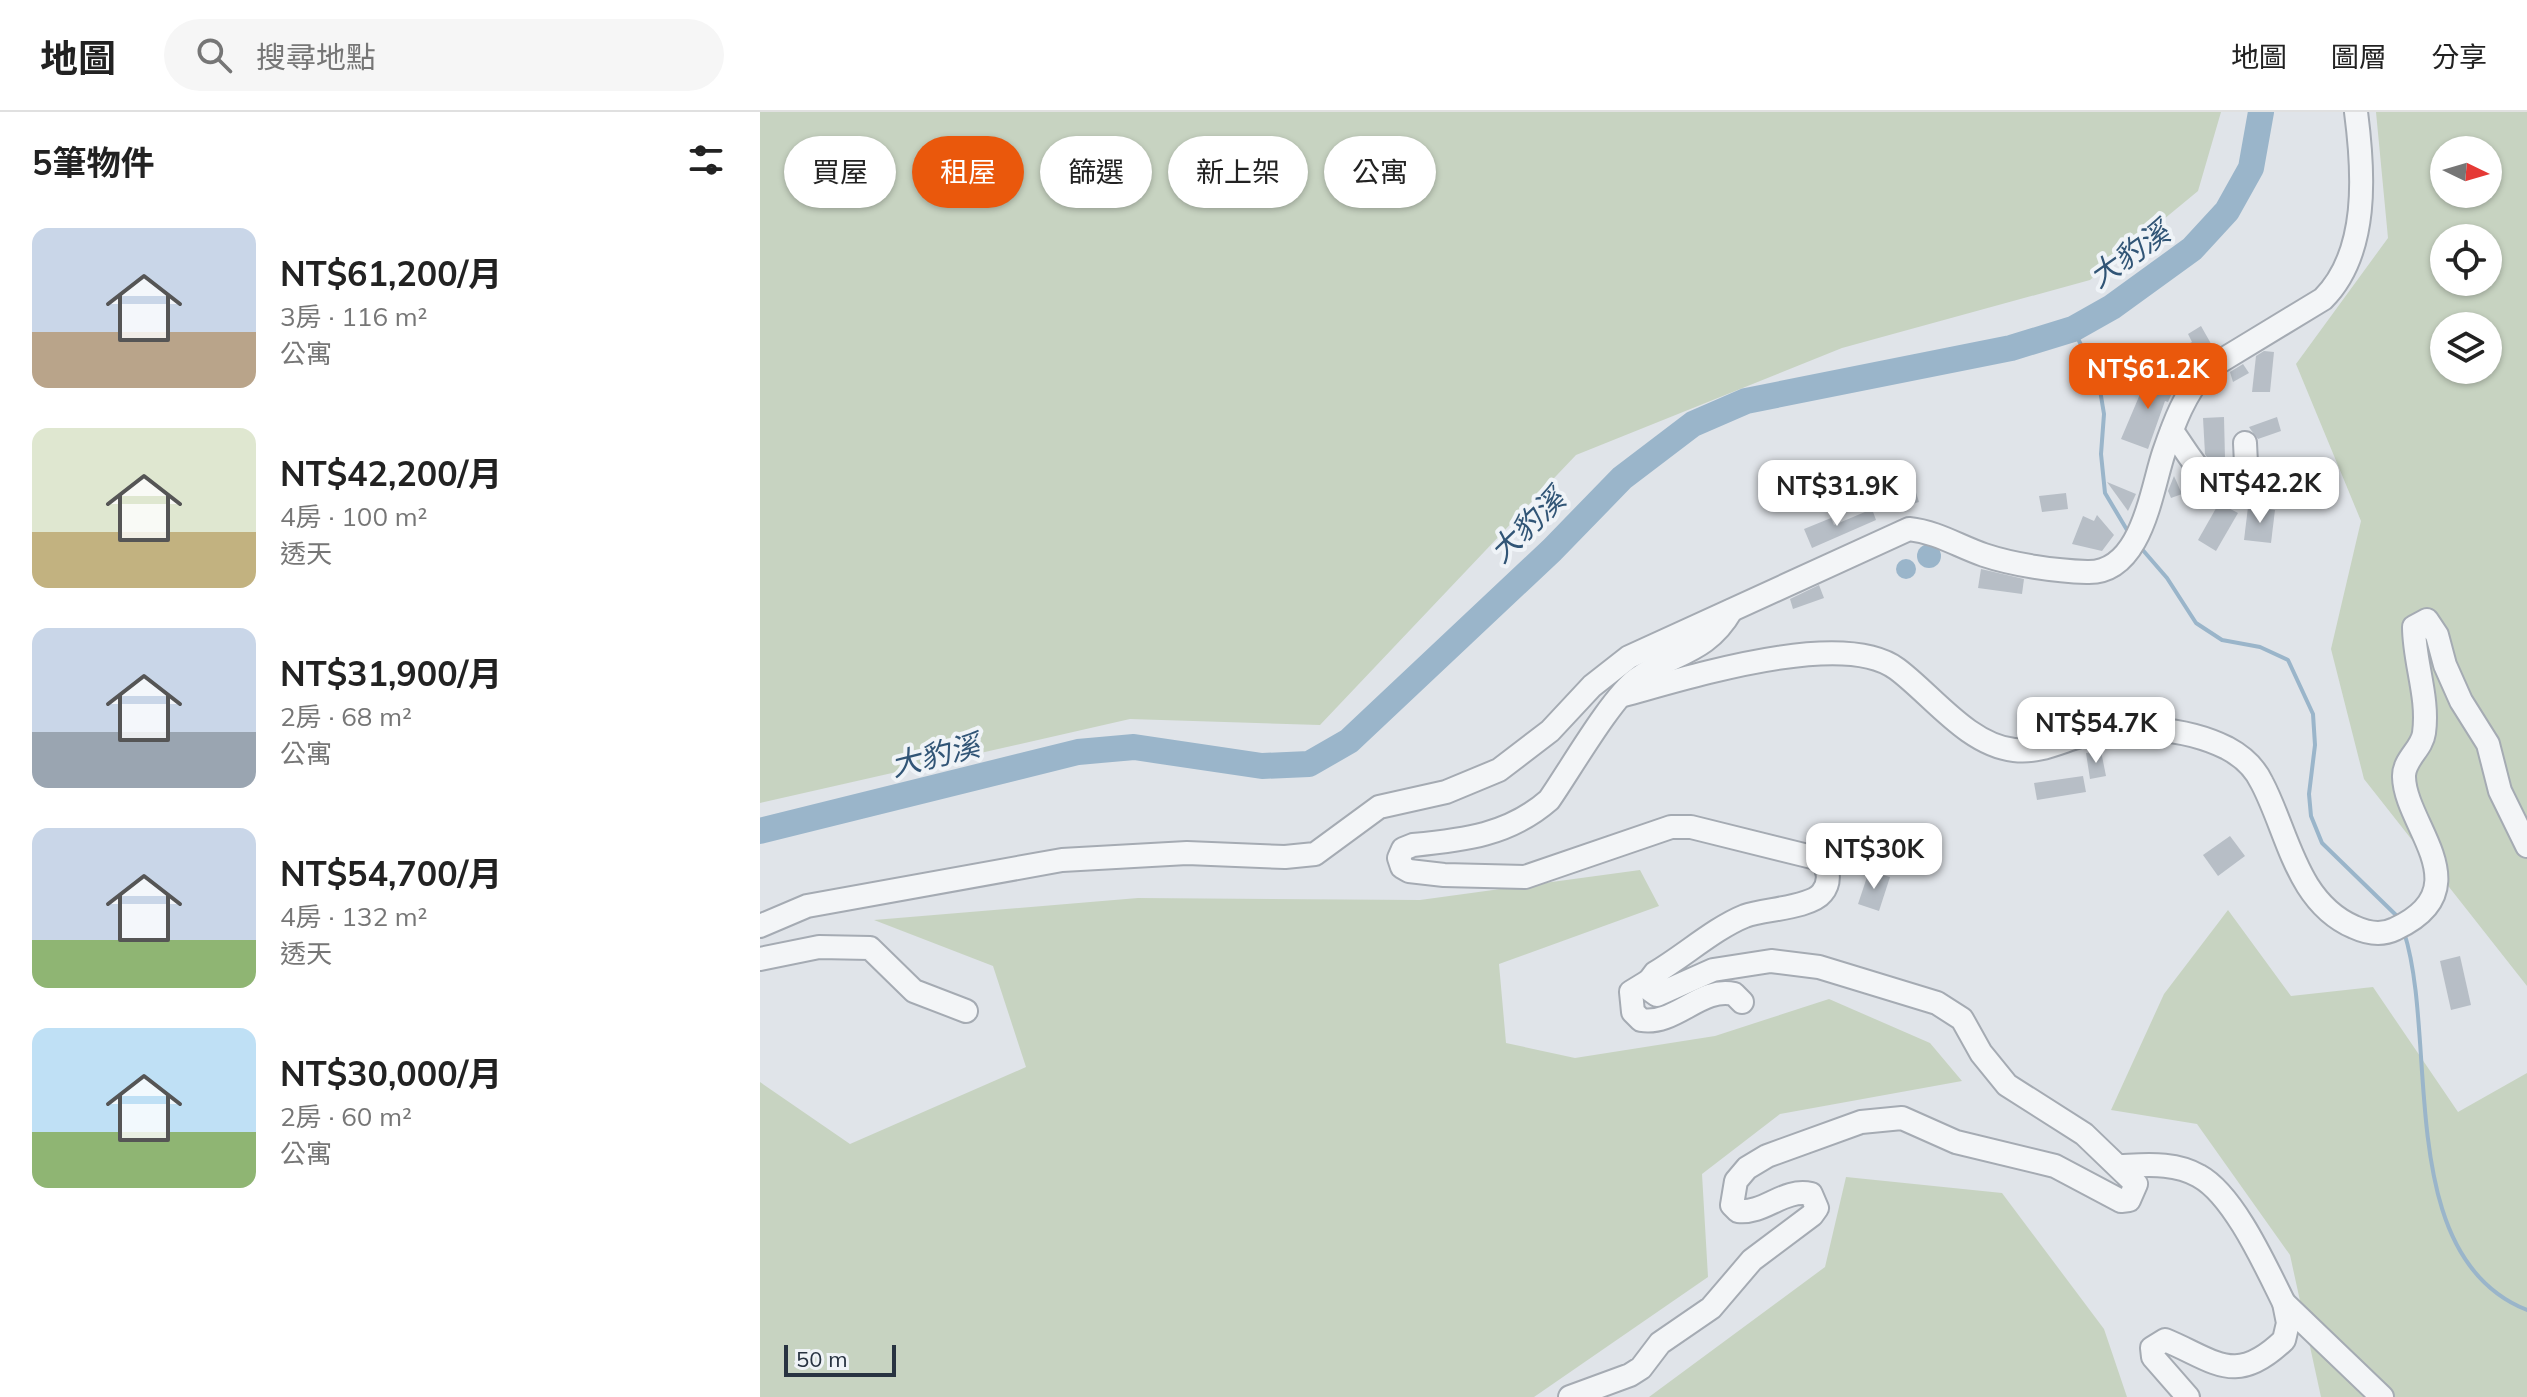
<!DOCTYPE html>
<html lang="zh-TW">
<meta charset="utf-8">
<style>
:root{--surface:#fff;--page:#f6f6f6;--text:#222;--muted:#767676;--line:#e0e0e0;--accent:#ea580c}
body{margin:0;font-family:Mulish,"Noto Sans TC",sans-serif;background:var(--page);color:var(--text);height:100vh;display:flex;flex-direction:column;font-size:30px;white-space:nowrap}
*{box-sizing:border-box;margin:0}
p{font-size:26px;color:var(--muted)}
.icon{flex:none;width:44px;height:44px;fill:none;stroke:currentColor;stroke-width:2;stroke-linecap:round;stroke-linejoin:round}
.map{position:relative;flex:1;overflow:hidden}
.sheet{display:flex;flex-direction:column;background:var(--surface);width:760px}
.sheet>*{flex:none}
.top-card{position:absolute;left:24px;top:24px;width:760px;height:72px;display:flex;gap:16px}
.needle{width:52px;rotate:95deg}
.fabs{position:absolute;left:1670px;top:24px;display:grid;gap:16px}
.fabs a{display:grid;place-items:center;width:72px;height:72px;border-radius:50%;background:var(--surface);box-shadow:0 2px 6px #0004;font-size:40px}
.scale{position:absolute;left:24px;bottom:20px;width:112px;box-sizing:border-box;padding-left:8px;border:4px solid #283341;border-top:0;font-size:22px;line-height:28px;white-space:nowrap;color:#283341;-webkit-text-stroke:6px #eff3f7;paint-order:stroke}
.price{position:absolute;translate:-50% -68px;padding:0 18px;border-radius:16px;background:#fff;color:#222;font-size:26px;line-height:52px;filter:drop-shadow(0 2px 4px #0008)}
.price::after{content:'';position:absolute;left:50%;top:48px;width:24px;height:18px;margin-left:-12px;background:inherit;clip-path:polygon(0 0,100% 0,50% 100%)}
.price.on{background:var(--accent);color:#fff}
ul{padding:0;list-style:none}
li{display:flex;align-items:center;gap:24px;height:200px;padding:0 32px}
li span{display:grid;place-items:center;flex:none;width:224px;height:160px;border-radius:16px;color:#555}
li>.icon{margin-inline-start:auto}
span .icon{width:96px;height:96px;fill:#fffc;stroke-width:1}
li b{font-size:34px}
h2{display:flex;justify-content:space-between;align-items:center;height:96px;padding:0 32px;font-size:34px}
.chip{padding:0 28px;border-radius:36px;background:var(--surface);box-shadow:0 2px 6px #0004;font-size:28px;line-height:72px}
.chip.on{background:var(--accent);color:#fff}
header{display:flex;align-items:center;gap:48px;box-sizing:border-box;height:112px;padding:0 40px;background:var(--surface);border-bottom:2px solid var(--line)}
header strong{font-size:38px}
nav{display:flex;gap:44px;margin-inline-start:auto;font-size:28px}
.search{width:560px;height:72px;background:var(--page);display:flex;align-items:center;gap:20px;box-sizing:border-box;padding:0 28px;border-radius:44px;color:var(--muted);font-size:30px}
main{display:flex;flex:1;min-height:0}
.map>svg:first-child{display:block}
.green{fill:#c7d3c1;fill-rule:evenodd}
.water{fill:#9ab5ca}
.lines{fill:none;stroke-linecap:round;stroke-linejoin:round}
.stream{stroke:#9ab5ca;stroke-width:4}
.river{stroke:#9ab5ca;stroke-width:26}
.building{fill:#b7bec6}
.minor-casing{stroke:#a5abb3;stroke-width:26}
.minor{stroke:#f3f5f7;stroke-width:22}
.labels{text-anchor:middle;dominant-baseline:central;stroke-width:8;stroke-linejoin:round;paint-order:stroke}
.water-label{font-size:30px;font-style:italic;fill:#315576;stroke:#eff3f7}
</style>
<header>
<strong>地圖</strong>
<div class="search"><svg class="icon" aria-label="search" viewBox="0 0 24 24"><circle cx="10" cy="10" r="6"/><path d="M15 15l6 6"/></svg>搜尋地點</div>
<nav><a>地圖</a><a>圖層</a><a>分享</a></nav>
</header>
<main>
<section class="sheet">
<h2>5筆物件<svg class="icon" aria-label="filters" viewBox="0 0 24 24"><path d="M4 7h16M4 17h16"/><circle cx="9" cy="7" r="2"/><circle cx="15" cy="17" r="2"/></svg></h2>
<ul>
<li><span style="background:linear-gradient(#c9d6e8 65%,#b9a48a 0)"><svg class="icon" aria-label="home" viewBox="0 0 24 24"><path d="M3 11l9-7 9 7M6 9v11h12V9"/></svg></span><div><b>NT$61,200/月</b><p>3房 · 116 m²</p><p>公寓</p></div></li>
<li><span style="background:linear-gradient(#dfe7d0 65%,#c2b280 0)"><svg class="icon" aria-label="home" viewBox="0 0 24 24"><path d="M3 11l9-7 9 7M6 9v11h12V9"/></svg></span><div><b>NT$42,200/月</b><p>4房 · 100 m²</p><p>透天</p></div></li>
<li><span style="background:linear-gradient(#c9d6e8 65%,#9aa5b1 0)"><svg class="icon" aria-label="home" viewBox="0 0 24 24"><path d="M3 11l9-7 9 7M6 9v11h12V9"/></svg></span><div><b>NT$31,900/月</b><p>2房 · 68 m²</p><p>公寓</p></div></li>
<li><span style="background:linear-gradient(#c9d6e8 70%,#8fb573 0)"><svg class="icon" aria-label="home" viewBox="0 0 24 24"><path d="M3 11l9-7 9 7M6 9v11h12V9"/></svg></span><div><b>NT$54,700/月</b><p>4房 · 132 m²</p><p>透天</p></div></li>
<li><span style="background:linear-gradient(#bfe0f5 65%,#8fb573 0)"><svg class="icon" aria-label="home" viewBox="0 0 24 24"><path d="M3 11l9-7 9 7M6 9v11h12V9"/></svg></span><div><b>NT$30,000/月</b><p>2房 · 60 m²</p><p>公寓</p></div></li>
</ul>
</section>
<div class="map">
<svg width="1767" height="1285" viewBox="0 0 1767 1285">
<rect width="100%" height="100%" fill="#e0e4e9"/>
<g class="green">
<polygon points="0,0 1461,0 1438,79 1330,168 1082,236 816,343 560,613 370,607 0,691"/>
<path d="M1616,0H1767V874L1604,667L1571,537L1601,409L1536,252L1628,126ZM1684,38H1728V82H1684ZM1684,126H1728V170H1684ZM1684,214H1728V258H1684Z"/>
<polygon points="880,758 899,794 739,852 746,931 815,946 955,924 1069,887 1170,931 1202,969 1020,1002 942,1062 948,1165 774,1285 0,1285 0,970 90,1032 266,955 233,854 114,808 378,786 660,788"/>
<polygon points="1468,798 1531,884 1613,875 1698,1000 1767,961 1767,1285 1561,1285 1530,1143 1437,1012 1351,998 1404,882"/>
<polygon points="1086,1065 1242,1081 1344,1217 1367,1285 889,1285 1065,1155"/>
</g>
<g class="water">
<circle cx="1169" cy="444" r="12"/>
<circle cx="1146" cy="457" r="10"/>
</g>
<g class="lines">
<g class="stream">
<polyline points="1313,217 1338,266 1344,302 1341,342 1345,381 1370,423"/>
<polyline points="1381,436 1407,466 1436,511 1462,528 1500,535 1528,548 1553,602 1555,633 1549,682 1551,704 1562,731 1638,805"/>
<path d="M1644,820C1679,929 1633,1145 1767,1198"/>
</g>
<polyline class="river" points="0,719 318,640 374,635 502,654 549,652 589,629 792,438 862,366 933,312 986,289 1251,236 1313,217 1352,195 1432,137 1467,99 1491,56 1501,0"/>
</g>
<g class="building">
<polygon points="1441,214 1454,237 1419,265 1407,243 1432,230 1428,222"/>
<polygon points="1504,239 1514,240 1510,280 1492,280 1496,244"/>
<polygon points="1483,252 1489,261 1473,270 1470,260"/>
<polygon points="1389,261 1416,272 1408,290 1405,289 1388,337 1361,327"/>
<polygon points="1464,305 1465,346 1448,347 1445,342 1443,306"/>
<polygon points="1517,305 1521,319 1498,327 1491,318 1489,315"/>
<polygon points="1414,364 1422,382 1411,386 1408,379"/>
<polygon points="1347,370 1376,382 1368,399"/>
<polygon points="1154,374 1159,390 1131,398 1126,382"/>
<polygon points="1306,381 1308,397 1282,400 1279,384"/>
<polygon points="1459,391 1478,401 1456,439 1438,428"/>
<polygon points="1488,395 1515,398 1511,431 1484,428"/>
<polygon points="1112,397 1116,408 1052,436 1044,417 1071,406 1074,413"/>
<polygon points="1337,403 1354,423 1342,439 1312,432 1323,404 1334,409"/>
<polygon points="1221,457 1264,467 1262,482 1218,476"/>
<polygon points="1059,473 1064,486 1033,497 1030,487"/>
<polygon points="1341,639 1346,664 1330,667 1326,641"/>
<polygon points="1323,664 1326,680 1277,688 1274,671"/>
<polygon points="1470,724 1485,744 1458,764 1443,743"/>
<polygon points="1109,759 1130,765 1119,799 1098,792"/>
<polygon points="1700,844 1711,893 1691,898 1680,849"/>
</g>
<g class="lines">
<g class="minor-casing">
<g id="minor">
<path d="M1412,319C1429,342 1443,373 1473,380L1487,372L1485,331"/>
<path d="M864,583C927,566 1082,516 1137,557C1172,583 1208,633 1254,638C1278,641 1297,631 1320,624C1365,611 1425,615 1467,636C1482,644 1495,656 1502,671C1528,720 1536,790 1594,815C1607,821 1621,824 1635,817C1722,777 1645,714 1644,665C1643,648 1662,637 1664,621C1669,585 1654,550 1654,515L1667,508L1677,523L1685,553L1701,589L1728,632L1740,679L1767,734"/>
<path d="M0,814L47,794L302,748L427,741L525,745L555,742L619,695L686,680L739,658L790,619L832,574L869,545L1149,417C1177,420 1198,434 1224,443C1254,453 1295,459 1327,460C1382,462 1391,378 1404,340C1414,311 1425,281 1446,258L1563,187C1609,141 1604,61 1596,0"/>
<polyline points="0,847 59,835 110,836 154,879 206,899"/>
<path d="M889,869L871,880L873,900L881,908C915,914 941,874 974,882L982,890"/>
<path d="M1360,1054C1387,1053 1415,1050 1439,1064C1474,1083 1506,1155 1524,1191L1528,1211L1524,1228C1475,1275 1456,1249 1405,1228L1392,1236L1393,1245L1428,1285"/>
<polyline points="1524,1191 1622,1285"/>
<path d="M810,1285L870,1263L881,1256L900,1231L951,1196L992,1148L1052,1103L1057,1096L1051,1082C1023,1076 1005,1102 978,1099L972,1093L976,1069L987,1056L1007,1044L1101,1010L1142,1006L1196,1030L1295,1054L1361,1089L1369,1088L1376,1072L1324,1022L1247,973L1221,941L1202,907L1177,891L1059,855L1011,849L953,858L897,883L890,878L889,869L895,861C924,844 955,816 985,804C1004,797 1050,796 1062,781C1071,770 1069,756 1060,747L931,715H911L765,765L684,763L649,759L642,755L639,746L643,737L653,733C704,728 749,723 789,688C810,658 851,586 877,567C913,540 946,542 971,499"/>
</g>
</g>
<use href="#minor" class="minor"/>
</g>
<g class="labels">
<g class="water-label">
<text transform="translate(1369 142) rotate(-35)">大豹溪</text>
<text transform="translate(767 413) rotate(-44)">大豹溪</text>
<text transform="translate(175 643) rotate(-14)">大豹溪</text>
</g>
</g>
</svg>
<div class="fabs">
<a><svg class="needle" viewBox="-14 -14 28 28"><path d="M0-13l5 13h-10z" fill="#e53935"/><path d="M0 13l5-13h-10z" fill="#767676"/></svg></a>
<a><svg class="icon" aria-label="locate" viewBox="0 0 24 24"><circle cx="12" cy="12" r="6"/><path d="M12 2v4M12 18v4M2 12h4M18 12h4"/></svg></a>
<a><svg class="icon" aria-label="layers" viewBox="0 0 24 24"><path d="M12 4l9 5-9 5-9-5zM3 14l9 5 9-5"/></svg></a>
</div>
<div class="scale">50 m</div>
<b class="price on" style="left:1388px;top:299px">NT$61.2K</b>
<b class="price" style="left:1500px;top:413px">NT$42.2K</b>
<b class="price" style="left:1077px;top:416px">NT$31.9K</b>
<b class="price" style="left:1336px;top:653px">NT$54.7K</b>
<b class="price" style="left:1114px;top:779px">NT$30K</b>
<div class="top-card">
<a class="chip">買屋</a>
<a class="chip on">租屋</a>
<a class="chip">篩選</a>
<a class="chip">新上架</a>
<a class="chip">公寓</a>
</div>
</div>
</main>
